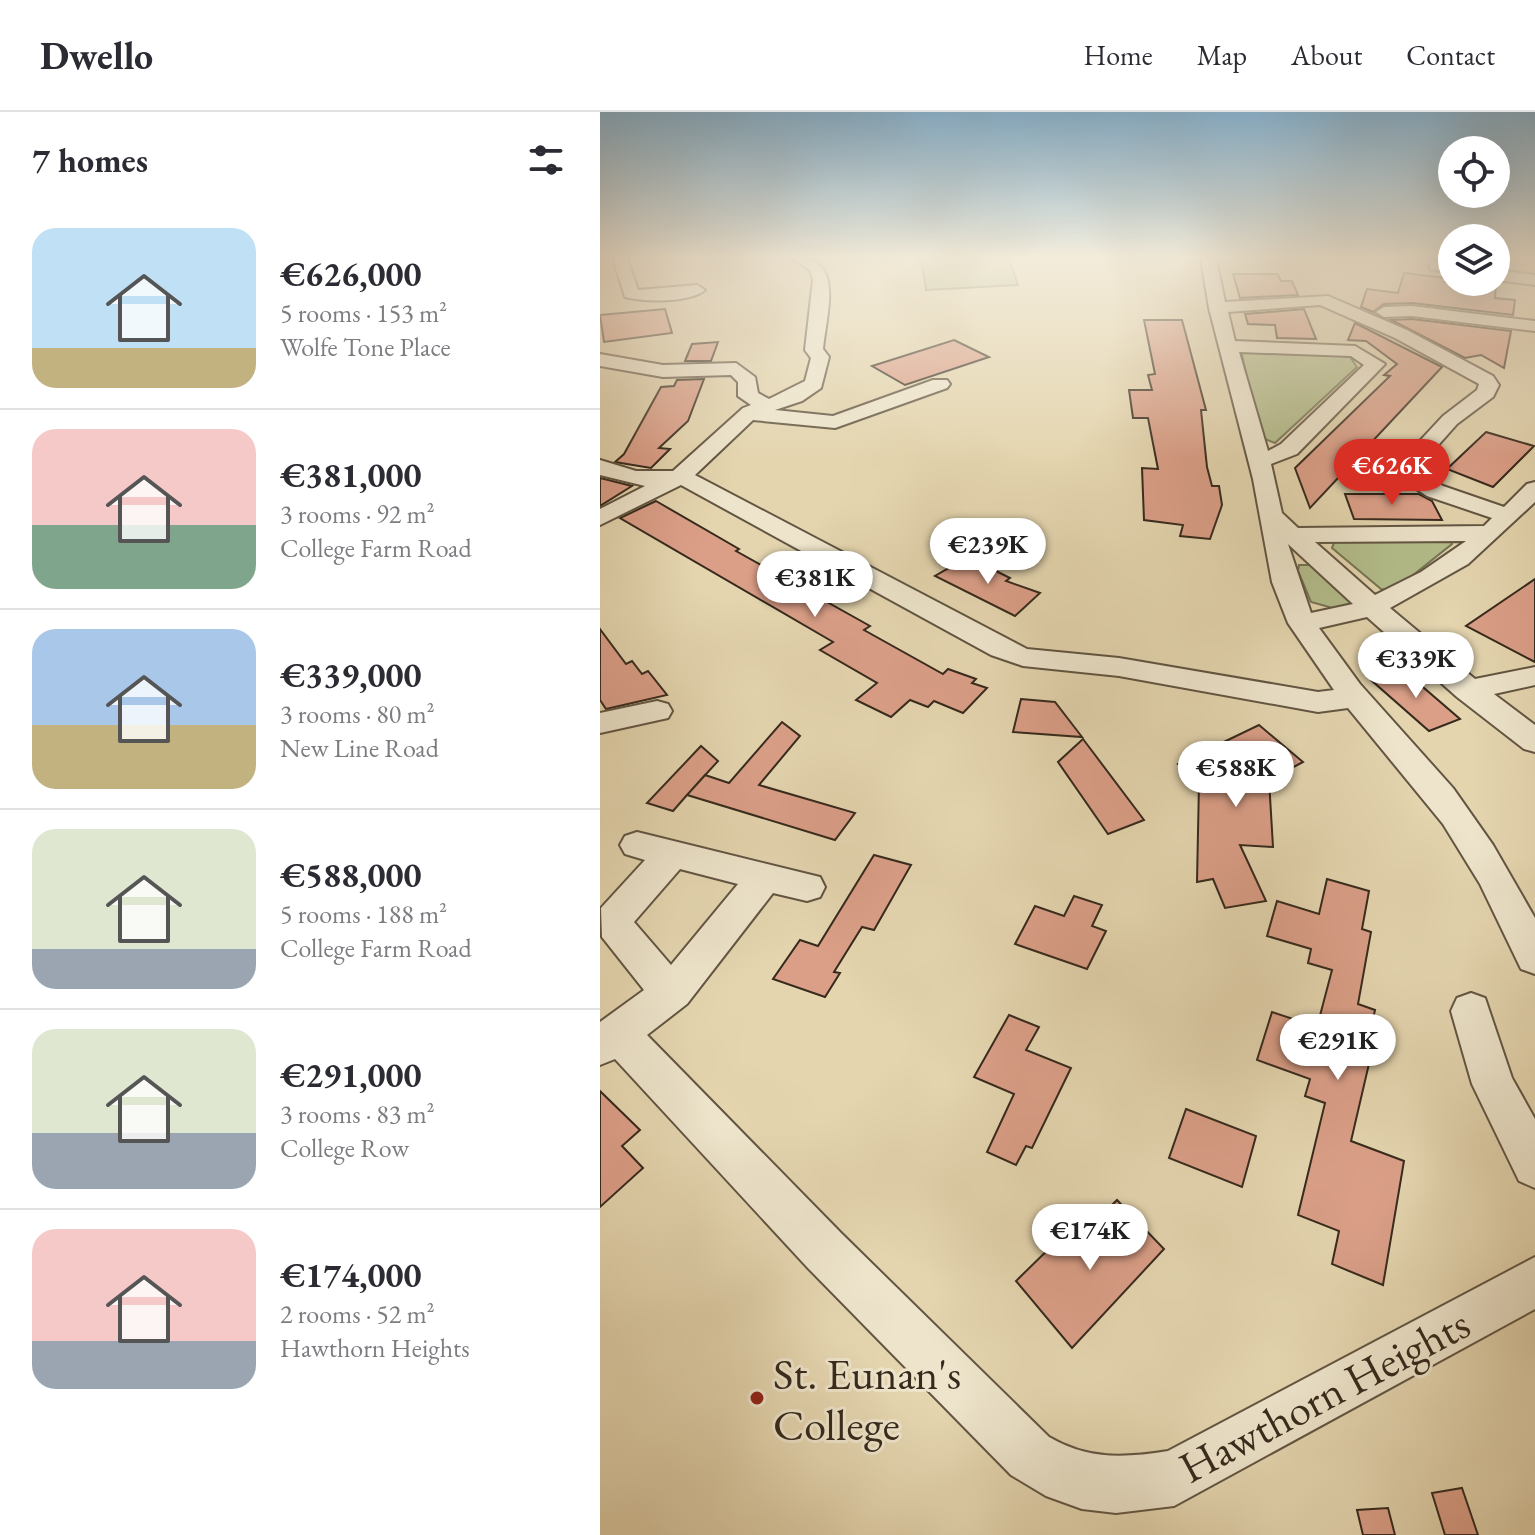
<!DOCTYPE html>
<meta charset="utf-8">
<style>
:root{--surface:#fff;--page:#f2f2f3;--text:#2b2b33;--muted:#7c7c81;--line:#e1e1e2;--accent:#d93025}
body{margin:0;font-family:"EB Garamond",serif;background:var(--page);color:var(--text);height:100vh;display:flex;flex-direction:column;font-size:30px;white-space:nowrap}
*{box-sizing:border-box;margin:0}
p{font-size:26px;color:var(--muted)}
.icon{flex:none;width:44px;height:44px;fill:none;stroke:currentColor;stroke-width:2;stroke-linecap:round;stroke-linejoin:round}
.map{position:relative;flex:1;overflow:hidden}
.sheet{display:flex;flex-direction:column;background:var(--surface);width:600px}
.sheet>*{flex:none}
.fabs{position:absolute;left:838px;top:24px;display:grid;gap:16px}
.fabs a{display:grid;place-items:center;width:72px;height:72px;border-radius:50%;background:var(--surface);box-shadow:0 8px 32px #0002;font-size:40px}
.price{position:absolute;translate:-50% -68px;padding:0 18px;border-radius:28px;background:#fff;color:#222;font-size:26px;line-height:52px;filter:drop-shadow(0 2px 4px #0008)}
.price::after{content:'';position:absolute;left:50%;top:48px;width:24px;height:18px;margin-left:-12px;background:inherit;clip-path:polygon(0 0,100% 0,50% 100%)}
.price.active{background:var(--accent);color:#fff}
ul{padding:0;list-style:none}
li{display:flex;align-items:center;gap:24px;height:200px;padding:0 32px}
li+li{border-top:2px solid var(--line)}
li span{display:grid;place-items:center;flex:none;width:224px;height:160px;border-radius:24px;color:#555}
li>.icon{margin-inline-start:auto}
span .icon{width:96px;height:96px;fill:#fffc;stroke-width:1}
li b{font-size:34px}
h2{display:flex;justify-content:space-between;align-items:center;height:96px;padding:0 32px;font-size:34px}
header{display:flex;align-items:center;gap:48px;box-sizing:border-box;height:112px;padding:0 40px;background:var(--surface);border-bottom:2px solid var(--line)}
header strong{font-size:38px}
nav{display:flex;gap:44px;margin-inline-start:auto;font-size:28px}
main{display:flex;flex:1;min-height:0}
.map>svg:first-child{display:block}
.green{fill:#b3bd8b;stroke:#747454;stroke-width:2}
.building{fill:#db9f88;stroke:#362a1d;stroke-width:2}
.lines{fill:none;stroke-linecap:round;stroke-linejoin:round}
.minor-casing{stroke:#625542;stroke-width:4}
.minor{fill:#ede4cb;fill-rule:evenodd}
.poi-dot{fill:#8f2418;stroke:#ede4cb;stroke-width:3}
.labels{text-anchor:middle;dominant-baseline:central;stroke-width:6;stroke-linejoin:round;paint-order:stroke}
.near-poi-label{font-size:44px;fill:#362a1d;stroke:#ede4cb;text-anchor:start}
.near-street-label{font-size:44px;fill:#362a1d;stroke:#ede4cb}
</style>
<header>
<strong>Dwello</strong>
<nav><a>Home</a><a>Map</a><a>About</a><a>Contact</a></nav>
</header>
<main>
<section class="sheet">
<h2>7 homes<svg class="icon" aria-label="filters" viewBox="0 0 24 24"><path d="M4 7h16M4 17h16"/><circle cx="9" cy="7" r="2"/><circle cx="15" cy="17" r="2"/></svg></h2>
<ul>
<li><span style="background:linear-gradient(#bfe0f5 75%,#c2b280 0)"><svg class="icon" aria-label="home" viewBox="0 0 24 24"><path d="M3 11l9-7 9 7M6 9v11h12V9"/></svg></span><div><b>€626,000</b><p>5 rooms · 153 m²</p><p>Wolfe Tone Place</p></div></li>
<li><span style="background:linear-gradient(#f6c9c9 60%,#7fa58c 0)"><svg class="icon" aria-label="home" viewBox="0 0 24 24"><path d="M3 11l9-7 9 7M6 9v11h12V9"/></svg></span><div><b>€381,000</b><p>3 rooms · 92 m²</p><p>College Farm Road</p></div></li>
<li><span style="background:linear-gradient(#a9c7e8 60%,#c2b280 0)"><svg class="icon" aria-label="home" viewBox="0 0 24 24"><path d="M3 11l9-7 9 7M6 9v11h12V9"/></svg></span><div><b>€339,000</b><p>3 rooms · 80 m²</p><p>New Line Road</p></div></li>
<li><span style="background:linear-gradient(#dfe7d0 75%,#9aa5b1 0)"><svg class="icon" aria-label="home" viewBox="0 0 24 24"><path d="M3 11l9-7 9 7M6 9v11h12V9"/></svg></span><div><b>€588,000</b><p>5 rooms · 188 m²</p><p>College Farm Road</p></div></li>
<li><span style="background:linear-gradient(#dfe7d0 65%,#9aa5b1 0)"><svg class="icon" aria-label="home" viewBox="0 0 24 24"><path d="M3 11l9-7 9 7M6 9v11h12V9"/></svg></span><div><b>€291,000</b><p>3 rooms · 83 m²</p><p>College Row</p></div></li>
<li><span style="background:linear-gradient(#f6c9c9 70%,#9aa5b1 0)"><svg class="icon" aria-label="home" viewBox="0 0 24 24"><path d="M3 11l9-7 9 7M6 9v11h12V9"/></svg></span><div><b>€174,000</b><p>2 rooms · 52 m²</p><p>Hawthorn Heights</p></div></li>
</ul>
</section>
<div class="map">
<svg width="935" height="1423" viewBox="0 0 935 1423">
<rect width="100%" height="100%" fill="#e4d5af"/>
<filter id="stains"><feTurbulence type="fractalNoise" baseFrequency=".0025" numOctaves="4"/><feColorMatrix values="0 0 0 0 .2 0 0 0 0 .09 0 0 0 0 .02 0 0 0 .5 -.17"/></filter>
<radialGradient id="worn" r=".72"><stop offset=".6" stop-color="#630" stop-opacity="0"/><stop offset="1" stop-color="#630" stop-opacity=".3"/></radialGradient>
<g class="green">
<polygon points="321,147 409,147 418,173 326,178"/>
<polygon points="641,238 748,242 757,255 675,331 660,325"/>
<polygon points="735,428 851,428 852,432 793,479 781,477 732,436"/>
<polygon points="699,453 713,453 753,491 736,497 711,490 698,459"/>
</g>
<g class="building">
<polygon points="804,161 846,166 845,170 896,172 895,186 915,188 913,203 812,191 784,192 773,200 761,195 767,177 798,181"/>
<polygon points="633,162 678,162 681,169 692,169 698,183 640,186"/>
<polygon points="65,197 72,221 4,230 0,203"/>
<polygon points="704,197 716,227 677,226 675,213 648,212 645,202"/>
<polygon points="812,207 911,219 904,256 881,243 865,246 791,208"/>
<polygon points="544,208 582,208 606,298 601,298 607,355 612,374 619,374 622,393 610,427 580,424 583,413 544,408 542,356 558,357 548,306 533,306 529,278 552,278 548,263 555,262"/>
<polygon points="755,211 842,255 710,396 695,356 790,264 784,263 797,252 766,229 748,228"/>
<polygon points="354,228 389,245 305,273 272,254"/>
<polygon points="118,230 111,249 85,249 92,232"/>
<polygon points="104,267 88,309 59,336 70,337 51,356 15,350 24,342 61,275 74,274 77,268"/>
<polygon points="886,320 934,334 893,375 847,357"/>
<polygon points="0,366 32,374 0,394"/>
<polygon points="745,382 819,382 832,389 842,408 754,407"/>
<polygon points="56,389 139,437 136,439 270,514 264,518 343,562 348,557 376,567 372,571 387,576 363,601 334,589 328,595 310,588 291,605 256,588 277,571 220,538 233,530 20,406"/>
<polygon points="368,445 410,466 406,469 440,481 415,504 335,464"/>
<polygon points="935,467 935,550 866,514"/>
<polygon points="0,517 26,552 32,549 42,562 48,559 67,583 6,597 0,588"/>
<polygon points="802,557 860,607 829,619 771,568"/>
<polygon points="421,587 455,590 482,625 413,620"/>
<polygon points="182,610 200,624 159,673 255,701 235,728 87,683 73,699 47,691 101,634 118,649 87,683 105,663 129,671"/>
<polygon points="659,613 703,650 669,668 673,735 640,733 666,789 625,796 613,767 597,770 599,671 578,652"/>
<polygon points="483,627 544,708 508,722 458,650"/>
<polygon points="274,743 311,753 274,818 262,815 234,860 240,861 225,885 173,867 200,828 218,834"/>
<polygon points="727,767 769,779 762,817 771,820 758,892 775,898 766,941 771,943 751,1029 804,1049 783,1173 732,1152 739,1119 698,1103 725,991 705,984 710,967 657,948 672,900 717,915 732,858 708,851 711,837 667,824 677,789 719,802"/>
<polygon points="474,784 502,793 492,814 506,819 487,857 415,832 435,794 464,804"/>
<polygon points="409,903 439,915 426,938 471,956 432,1036 426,1034 416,1053 387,1040 414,982 374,965"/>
<polygon points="0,979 40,1018 22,1034 43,1056 0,1095"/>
<polygon points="586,997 656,1024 642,1075 569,1046"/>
<polygon points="517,1088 564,1137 472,1236 416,1169 463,1123 472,1133"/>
<polygon points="862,1376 878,1423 845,1423 832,1381"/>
<polygon points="788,1396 795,1423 763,1423 757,1398"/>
</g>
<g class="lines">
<g class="minor-casing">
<g id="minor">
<path d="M13,147H27L38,178L97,173L105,178C89,191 46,190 25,185Z"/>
<path d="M193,147C246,143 226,202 223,237L229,245L221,276L202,289L175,298L233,304L333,268H347L350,272L347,276L235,316L153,308L95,363L427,537L519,546L718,580L734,578L688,511L672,470L653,367L609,196L601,147H616L625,190L728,184L807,218L893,264L899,273L893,285L857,312L816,358L843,374L904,395L927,372L935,370V390L868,452L790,496L875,567L935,555V573L894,582L935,613V640L924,637L857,585L767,505L719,516L760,572L853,676L893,733L935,806V862L921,857L880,772L843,712L748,596L718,600L519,564L423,554L391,543L81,373L0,413V397L45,374L0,363V348L36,359H73L143,296L151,293L138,284V270L131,263L63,265L0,254V242L63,253L136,251L155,265L158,281L169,287L205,269L211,246L205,238L213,168L210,158ZM720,193L795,226L879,272L877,278L843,304L791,360L827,384L892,406L884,414L698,416L682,401L671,352L697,342L785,252L755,234L635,229L628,200ZM639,240L751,244L764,253L681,332L668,339ZM866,429L821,460L775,483L715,430ZM688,432L753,492L711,501Z"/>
<polygon points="835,149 852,151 852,161 830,157 830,151"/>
<polygon points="896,158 935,163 935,173 896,168"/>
<polygon points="812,194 935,209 935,219 812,204 784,205 776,200 784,195"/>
<polygon points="57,589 68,592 72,599 68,606 0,621 0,601"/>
<path d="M37,720L220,765L225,775L220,785L207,789L173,781L87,892L47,923L241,1121L449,1325C488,1348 524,1346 568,1339L935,1145V1197L574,1394L516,1401L482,1397L446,1384L411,1363L207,1155L15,947L0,953V910L44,878L2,825L1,796L45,748L25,742L20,733L25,724ZM80,757L138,772L71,853L34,810Z"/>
<polygon points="871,881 885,886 912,966 935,1007 935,1076 919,1069 872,972 851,899 857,886"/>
</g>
</g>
<use href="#minor" class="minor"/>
</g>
<linearGradient id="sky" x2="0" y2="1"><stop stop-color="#88b5d3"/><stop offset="0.42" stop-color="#f3ecdb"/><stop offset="1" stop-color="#f3ecdb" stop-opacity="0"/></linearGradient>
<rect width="935" height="346" fill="url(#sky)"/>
<circle class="poi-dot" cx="157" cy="1286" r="8"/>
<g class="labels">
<g class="near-poi-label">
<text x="173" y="1261">St. Eunan's<tspan x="173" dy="51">College</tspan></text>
</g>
<g class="near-street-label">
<text transform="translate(724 1283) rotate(-28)">Hawthorn Heights</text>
</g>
</g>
<rect width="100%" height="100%" filter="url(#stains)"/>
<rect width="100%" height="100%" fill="url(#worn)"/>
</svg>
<div class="fabs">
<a><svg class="icon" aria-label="locate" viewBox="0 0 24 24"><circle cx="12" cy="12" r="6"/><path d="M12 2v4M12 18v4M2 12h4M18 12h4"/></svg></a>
<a><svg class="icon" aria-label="layers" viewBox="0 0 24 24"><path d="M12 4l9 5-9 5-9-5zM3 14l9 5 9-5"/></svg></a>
</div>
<b class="price active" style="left:792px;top:395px">€626K</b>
<b class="price" style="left:388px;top:474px">€239K</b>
<b class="price" style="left:215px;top:507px">€381K</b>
<b class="price" style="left:816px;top:588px">€339K</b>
<b class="price" style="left:636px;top:697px">€588K</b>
<b class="price" style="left:738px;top:970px">€291K</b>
<b class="price" style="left:490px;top:1160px">€174K</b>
</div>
</main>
